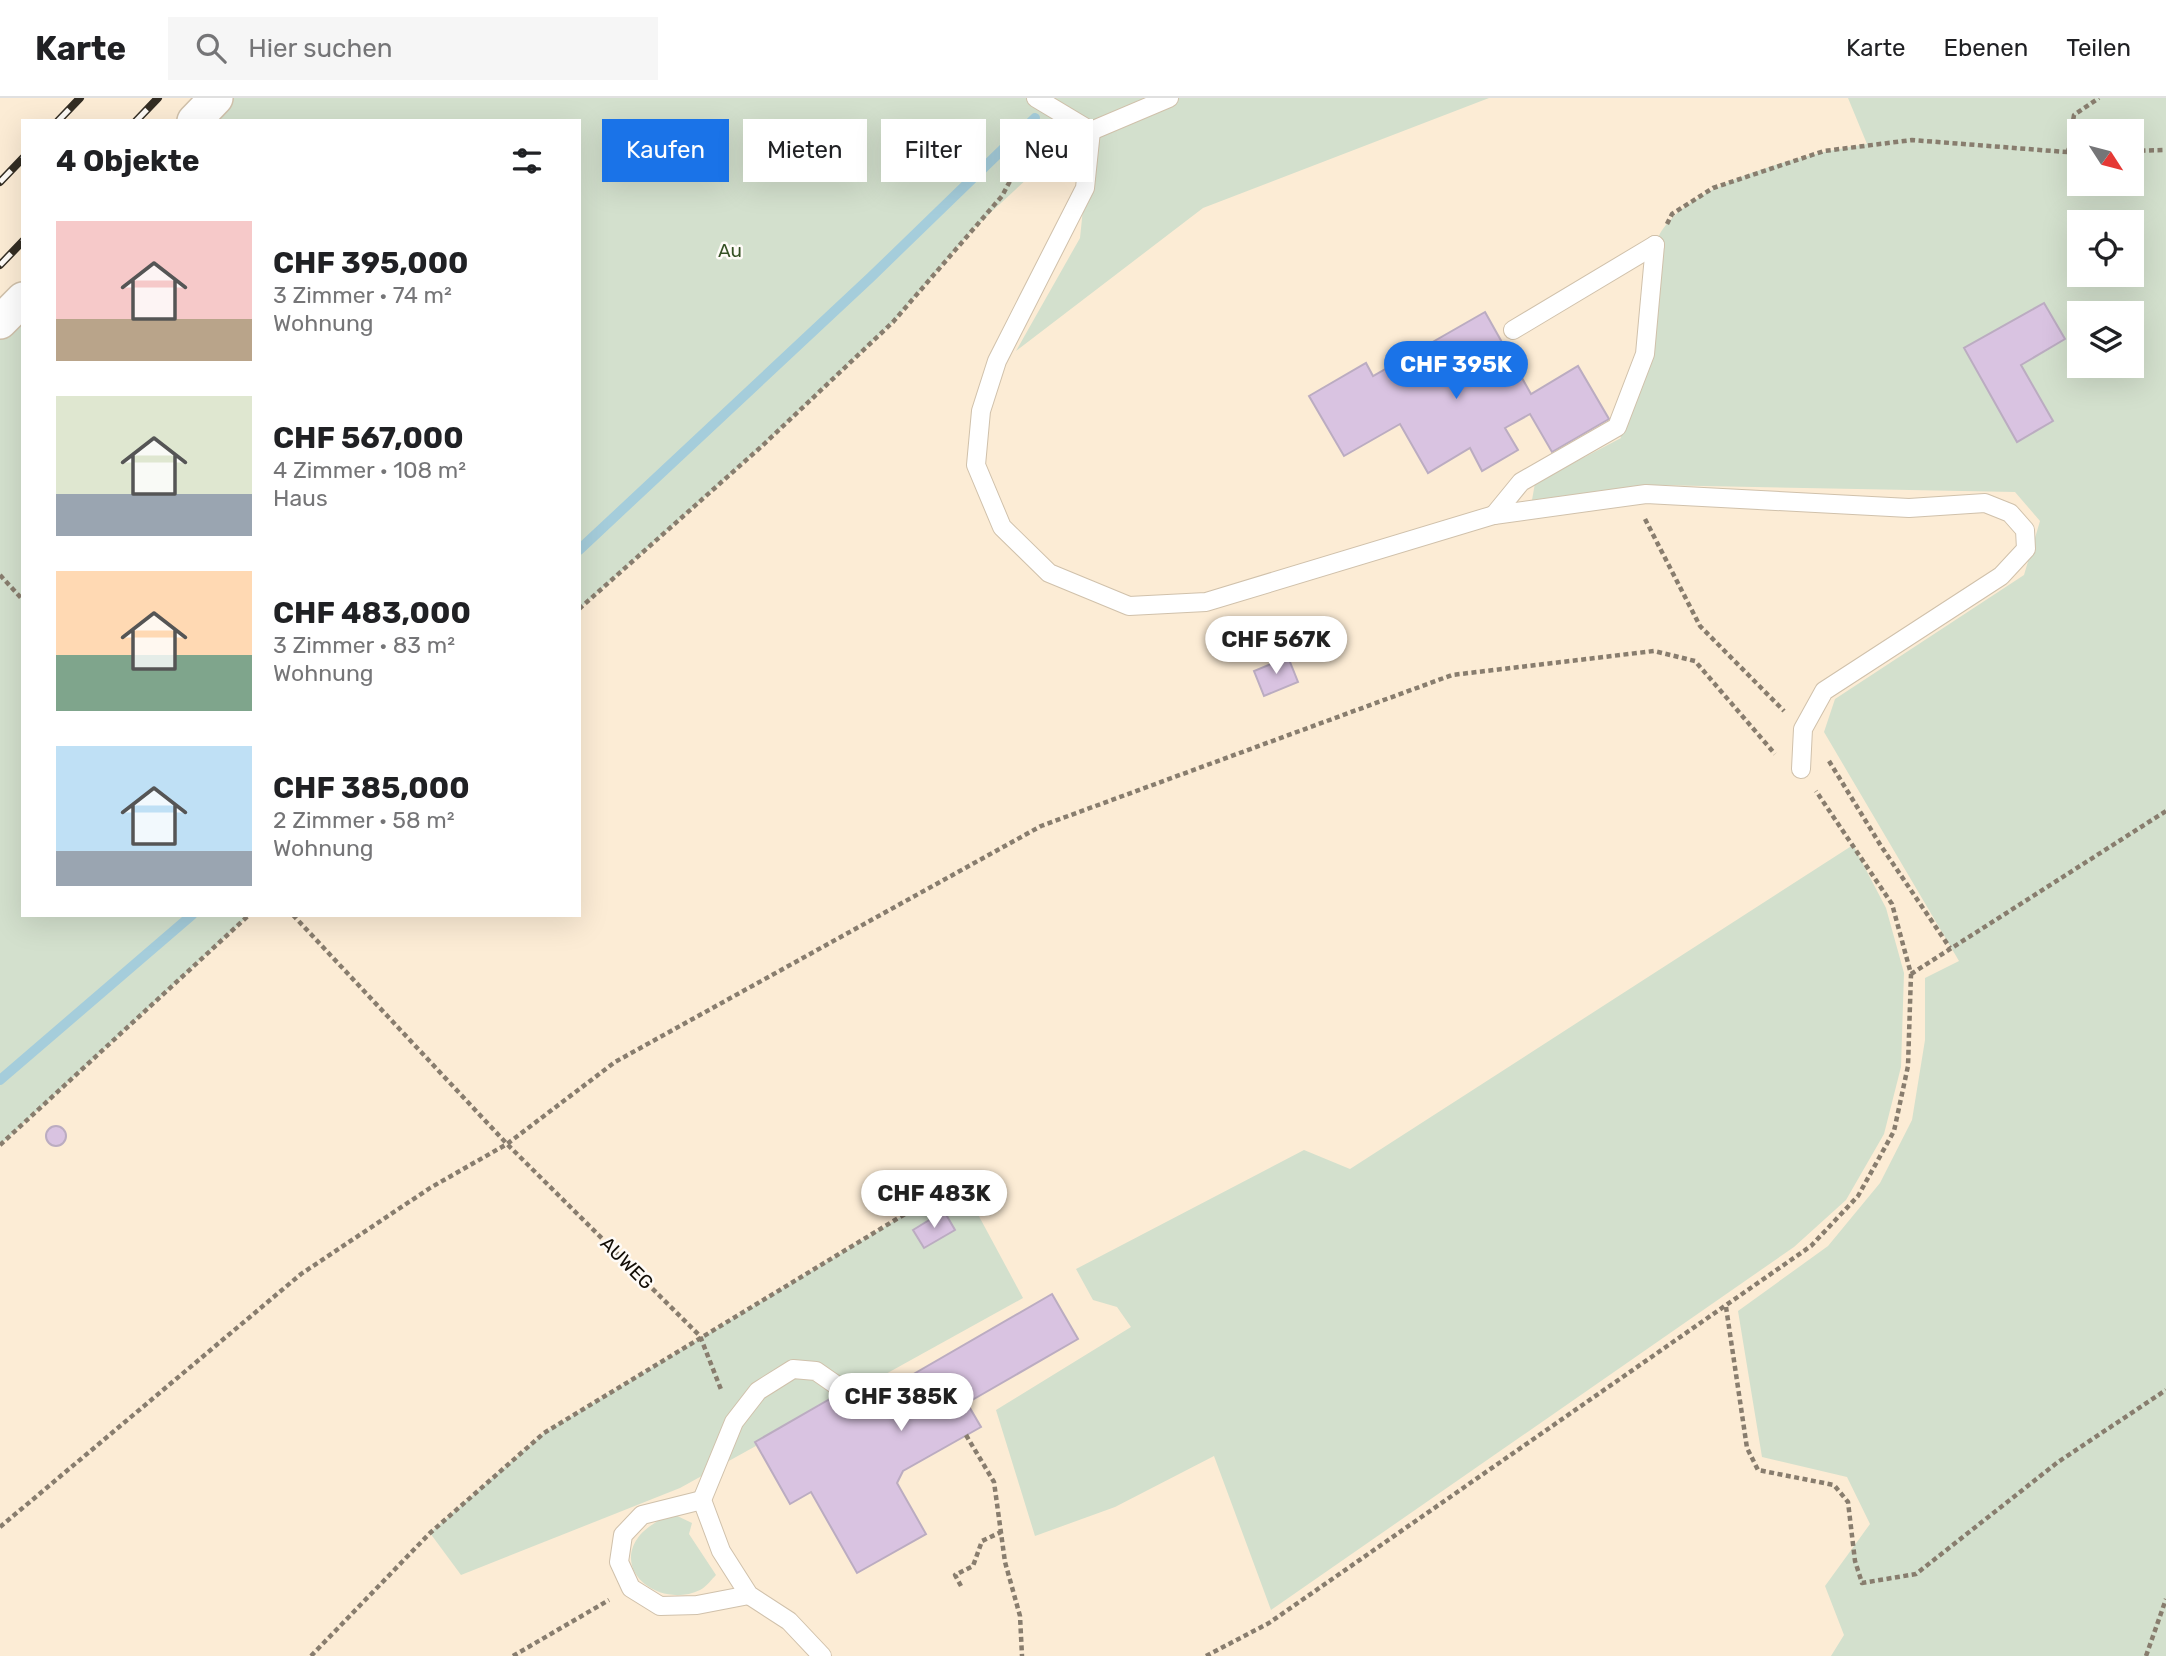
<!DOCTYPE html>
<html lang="de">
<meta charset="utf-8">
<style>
:root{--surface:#fff;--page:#f6f6f6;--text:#202124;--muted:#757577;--line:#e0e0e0;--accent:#1a73e8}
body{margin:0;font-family:Rubik,sans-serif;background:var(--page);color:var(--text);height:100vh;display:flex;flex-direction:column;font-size:26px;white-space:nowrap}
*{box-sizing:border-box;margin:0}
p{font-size:23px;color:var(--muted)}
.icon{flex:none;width:38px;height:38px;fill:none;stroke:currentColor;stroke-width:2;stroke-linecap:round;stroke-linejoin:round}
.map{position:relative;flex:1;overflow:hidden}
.sheet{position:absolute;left:21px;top:21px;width:560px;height:798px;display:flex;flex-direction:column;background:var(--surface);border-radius:0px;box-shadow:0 7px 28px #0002}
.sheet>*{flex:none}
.hud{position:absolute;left:602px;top:21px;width:665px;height:63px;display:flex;gap:14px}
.needle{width:46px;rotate:126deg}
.fabs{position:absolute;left:2067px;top:21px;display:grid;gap:14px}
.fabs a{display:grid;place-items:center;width:77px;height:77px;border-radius:0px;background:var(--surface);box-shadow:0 7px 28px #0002;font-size:35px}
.price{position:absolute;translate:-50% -60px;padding:0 16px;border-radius:24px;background:#fff;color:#222;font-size:23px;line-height:46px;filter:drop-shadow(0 2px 4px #0008)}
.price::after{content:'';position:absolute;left:50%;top:42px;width:21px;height:16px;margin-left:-10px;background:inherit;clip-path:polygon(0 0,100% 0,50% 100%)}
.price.selected{background:var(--accent);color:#fff}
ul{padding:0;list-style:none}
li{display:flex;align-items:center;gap:21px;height:175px;padding:0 35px}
li span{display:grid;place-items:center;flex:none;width:196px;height:140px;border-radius:0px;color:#555}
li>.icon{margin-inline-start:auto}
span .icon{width:84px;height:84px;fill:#fffc;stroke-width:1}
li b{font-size:30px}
h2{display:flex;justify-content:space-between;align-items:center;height:84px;padding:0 35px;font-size:30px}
.chip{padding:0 24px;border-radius:0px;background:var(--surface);box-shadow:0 7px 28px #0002;font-size:24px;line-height:63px}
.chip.selected{background:var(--accent);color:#fff}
header{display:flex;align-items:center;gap:42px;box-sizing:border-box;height:98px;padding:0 35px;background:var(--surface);border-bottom:2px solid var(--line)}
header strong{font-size:33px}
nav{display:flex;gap:38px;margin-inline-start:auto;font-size:24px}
.search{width:490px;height:63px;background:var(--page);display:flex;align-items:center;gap:18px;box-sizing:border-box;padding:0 24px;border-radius:0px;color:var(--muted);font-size:26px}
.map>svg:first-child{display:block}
.green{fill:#d3e0cd;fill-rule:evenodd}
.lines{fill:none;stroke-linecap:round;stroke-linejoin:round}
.stream{stroke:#a5cddb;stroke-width:10}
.building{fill:#d9c3e1;stroke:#bbacc1;stroke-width:2}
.lane-casing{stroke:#d0c1ab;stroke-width:20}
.street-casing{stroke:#d0c1ab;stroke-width:36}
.path{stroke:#887d6e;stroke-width:4.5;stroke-dasharray:5 3.5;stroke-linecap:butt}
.lane{stroke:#fff;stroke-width:18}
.street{stroke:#fff;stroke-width:33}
.rail-casing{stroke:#332d23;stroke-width:8}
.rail{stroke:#fefbf7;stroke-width:5;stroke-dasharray:16;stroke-linecap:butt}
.labels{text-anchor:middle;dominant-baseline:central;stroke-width:5;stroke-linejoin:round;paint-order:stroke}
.park-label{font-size:19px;fill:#355124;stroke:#fefbf7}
.street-label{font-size:19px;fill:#110c05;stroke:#fefbf7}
</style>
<header>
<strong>Karte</strong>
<div class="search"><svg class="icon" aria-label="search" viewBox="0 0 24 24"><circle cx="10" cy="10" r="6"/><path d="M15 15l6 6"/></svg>Hier suchen</div>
<nav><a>Karte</a><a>Ebenen</a><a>Teilen</a></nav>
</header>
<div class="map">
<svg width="2166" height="1558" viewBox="0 0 2166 1558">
<rect width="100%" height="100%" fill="#fcecd5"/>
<g class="green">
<polygon points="216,0 1144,0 1097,29 1167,0 1489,0 1203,110 1016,253 1080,140 1091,33 1083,29 974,130 893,224 762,348 579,511 579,23 194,23"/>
<path d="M1848,0H2166V1558H1831L1844,1537L1825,1488L1870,1426L1847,1379L1762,1359L1738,1213L1828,1148L1880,1085L1912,1022L1925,942V880L1959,863L1824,634L1835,601L2024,477L2040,423L2015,394L1652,387L1532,402L1535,385L1621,340L1617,329C1627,305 1641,279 1646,254C1651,220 1646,181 1655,148C1672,86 1810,55 1867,46ZM2079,33H2132V86H2079ZM2079,124H2132V177H2079ZM2079,215H2132V268H2079Z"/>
<polygon points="23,201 23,817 249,817 0,1047 0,224"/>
<polygon points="1853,747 1886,810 1904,875 1901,969 1884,1036 1846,1102 1794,1149 1271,1512 1214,1358 1115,1409 1035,1438 996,1312 1131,1229 1117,1209 1093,1202 1076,1171 1304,1052 1350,1071"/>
<polygon points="960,1083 1023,1200 680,1390 461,1477 430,1435 544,1335"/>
<path d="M671,1415L692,1425L689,1436L716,1477C712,1481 706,1489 700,1492C661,1511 610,1474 640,1437C648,1428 661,1421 671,1415Z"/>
</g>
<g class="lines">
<g class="stream">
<polyline points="579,452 871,179 1035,20"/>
<polyline points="0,982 192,817"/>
</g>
</g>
<g class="building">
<polygon points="2044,205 2065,241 2021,267 2053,323 2017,344 1964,250"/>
<polygon points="1485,214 1531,296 1578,268 1609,321 1552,354 1530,316 1505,330 1518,352 1482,373 1470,350 1428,375 1400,326 1344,358 1309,298 1366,265 1373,278"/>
<polygon points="1288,559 1298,584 1264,598 1254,573"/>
<circle cx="56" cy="1038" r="10"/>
<polygon points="944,1113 955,1132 924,1150 913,1132"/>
<polygon points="1052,1196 1078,1241 967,1305 981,1329 903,1373 897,1385 926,1436 857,1475 811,1394 790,1406 755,1344 842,1294 853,1311"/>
</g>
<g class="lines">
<g class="lane-casing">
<g id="lane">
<polyline points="1036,0 1091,33"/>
<polyline points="1091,33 1085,90 997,263 981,313 976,367 1002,429 1049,475 1129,508 1206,504 1494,417 1646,396 1909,410 1985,405 2010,415 2025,432 2026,451 2001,478 1824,593 1803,631 1801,671"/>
<polyline points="1091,33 1169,0"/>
<polyline points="1513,232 1655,147"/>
<polyline points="1494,417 1521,384 1617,329 1645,256 1655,147"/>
<polyline points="702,1402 642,1417 623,1437 619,1464 631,1490 660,1508 697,1507 749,1497"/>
<polyline points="822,1558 789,1523 749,1497 721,1453 702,1402 734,1324 758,1293 793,1271 816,1273 839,1289"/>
</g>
</g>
<g class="street-casing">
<g id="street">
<polyline points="194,23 216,0"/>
<polyline points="0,224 23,201"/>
</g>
</g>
<g class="path">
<polyline points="2132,53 2166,52"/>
<polyline points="2068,55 2074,17 2099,0"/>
<polyline points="1667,126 1672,116 1713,90 1824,53 1912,42 2079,55"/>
<polyline points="1645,421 1700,528 1784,613"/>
<polyline points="0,477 23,502"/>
<polyline points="579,511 762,348 893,224 1002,98 1038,31"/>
<polyline points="1829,663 1881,748 1950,850"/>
<polyline points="293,817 507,1046 700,1238 722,1294"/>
<polyline points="1911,876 2166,713"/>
<polyline points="0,1047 249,817"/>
<polyline points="1726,1209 1747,1350 1758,1372 1834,1387 1848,1404 1855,1463 1862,1485 1916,1476 2058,1364 2166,1292"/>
<polyline points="966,1337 994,1384 1005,1464 1020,1518 1022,1558"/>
<polyline points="0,1429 301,1176 430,1090 507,1046 615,964 1041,728 1452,577 1654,553 1695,563 1775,656"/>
<polyline points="961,1488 955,1477 973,1468 982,1443 1001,1434"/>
<polyline points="311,1558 430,1435 544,1335 933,1099"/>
<polyline points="513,1558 609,1502"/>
<polyline points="1206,1558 1269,1525 1811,1148 1858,1098 1894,1033 1908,968 1911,876 1892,806 1816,693"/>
<polyline points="2146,1558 2166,1501"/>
</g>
<use href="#lane" class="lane"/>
<use href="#street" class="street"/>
<g class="rail-casing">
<g id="rail">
<polyline points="58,23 80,0"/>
<polyline points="136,23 158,0"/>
<polyline points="0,84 23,60"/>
<polyline points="0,167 23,143"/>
</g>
</g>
<use href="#rail" class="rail"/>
</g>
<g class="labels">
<g class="park-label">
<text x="730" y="152">Au</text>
</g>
<g class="street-label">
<text transform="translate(627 1165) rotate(45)">AUWEG</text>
</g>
</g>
</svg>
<div class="fabs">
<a><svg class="needle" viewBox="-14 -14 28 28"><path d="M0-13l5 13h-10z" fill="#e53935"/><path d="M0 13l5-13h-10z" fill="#757577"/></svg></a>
<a><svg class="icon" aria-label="locate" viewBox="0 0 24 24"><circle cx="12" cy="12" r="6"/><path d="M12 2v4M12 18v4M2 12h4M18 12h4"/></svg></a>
<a><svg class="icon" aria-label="layers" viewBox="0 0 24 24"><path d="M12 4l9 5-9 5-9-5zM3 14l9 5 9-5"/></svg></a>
</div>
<b class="price selected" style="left:1456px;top:303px">CHF 395K</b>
<b class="price" style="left:1276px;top:578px">CHF 567K</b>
<b class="price" style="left:934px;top:1132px">CHF 483K</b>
<b class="price" style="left:901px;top:1335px">CHF 385K</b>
<div class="hud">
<a class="chip selected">Kaufen</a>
<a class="chip">Mieten</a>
<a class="chip">Filter</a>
<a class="chip">Neu</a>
</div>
<section class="sheet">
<h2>4 Objekte<svg class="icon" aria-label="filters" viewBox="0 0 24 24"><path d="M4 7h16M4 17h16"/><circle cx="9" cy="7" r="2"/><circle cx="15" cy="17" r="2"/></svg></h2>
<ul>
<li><span style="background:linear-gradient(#f6c9c9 70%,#b9a48a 0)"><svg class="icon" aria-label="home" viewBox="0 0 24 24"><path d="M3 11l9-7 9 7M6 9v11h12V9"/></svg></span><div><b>CHF 395,000</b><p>3 Zimmer · 74 m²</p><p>Wohnung</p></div></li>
<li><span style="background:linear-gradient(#dfe7d0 70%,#9aa5b1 0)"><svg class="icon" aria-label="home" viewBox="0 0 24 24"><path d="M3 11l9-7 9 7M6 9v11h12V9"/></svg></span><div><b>CHF 567,000</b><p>4 Zimmer · 108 m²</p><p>Haus</p></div></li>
<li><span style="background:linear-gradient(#ffd9b3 60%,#7fa58c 0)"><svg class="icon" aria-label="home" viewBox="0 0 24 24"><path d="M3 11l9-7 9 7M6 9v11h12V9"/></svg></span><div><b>CHF 483,000</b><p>3 Zimmer · 83 m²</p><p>Wohnung</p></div></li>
<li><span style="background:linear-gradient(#bfe0f5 75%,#9aa5b1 0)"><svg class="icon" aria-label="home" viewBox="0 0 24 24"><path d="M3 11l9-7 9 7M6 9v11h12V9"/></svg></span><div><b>CHF 385,000</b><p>2 Zimmer · 58 m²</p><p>Wohnung</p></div></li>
</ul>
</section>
</div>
